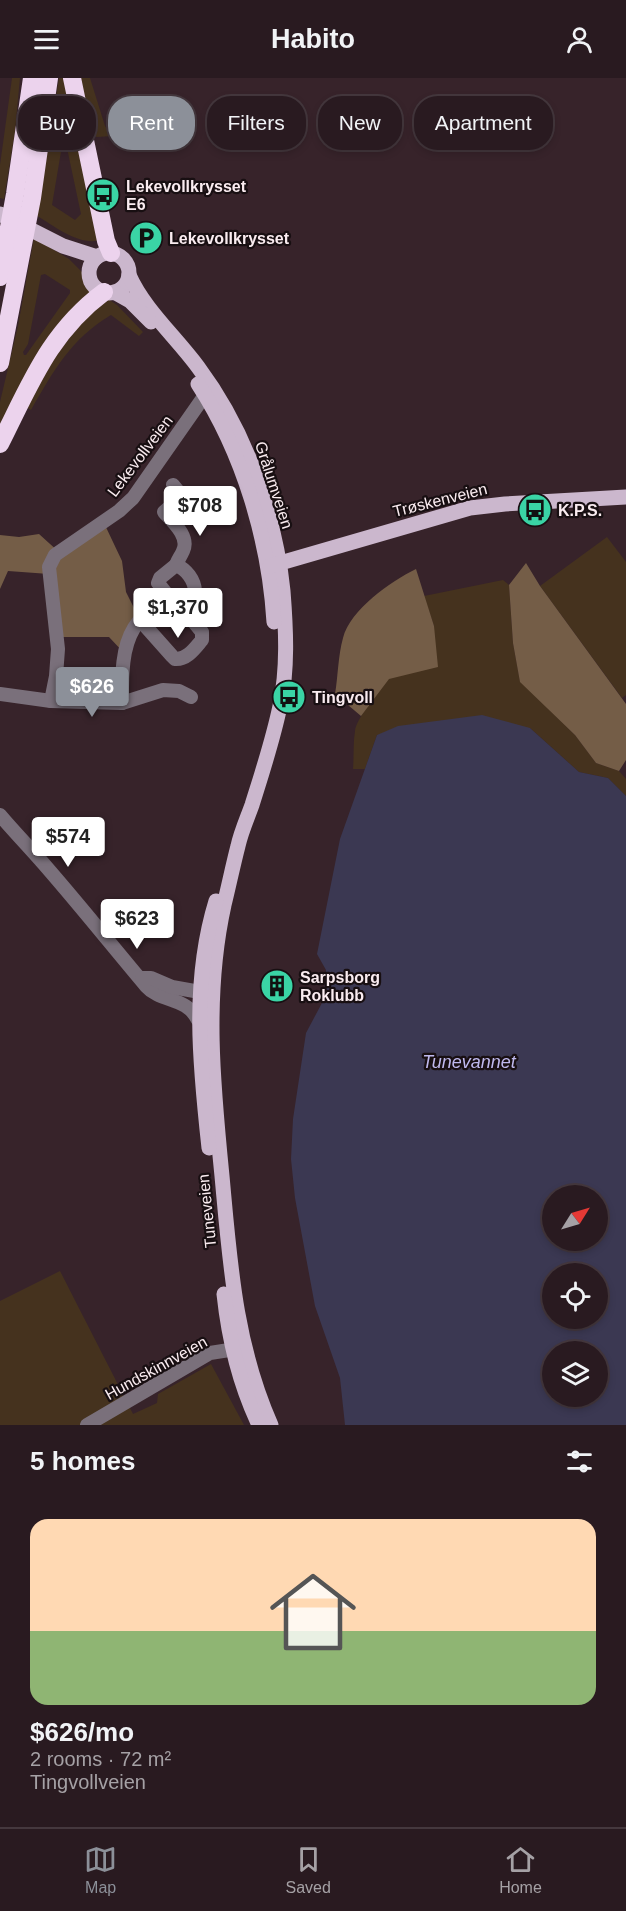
<!DOCTYPE html>
<meta charset="utf-8">
<style>
:root{--surface:#291a20;--page:#35272d;--text:#f1f3f6;--muted:#a5a1a5;--line:#45383e;--accent:#8c9099}
body{margin:0;font-family:Arial,sans-serif;background:var(--page);color:var(--text);height:100vh;display:flex;flex-direction:column;font-size:22px;white-space:nowrap}
*{box-sizing:border-box;margin:0}
p{font-size:20px;color:var(--muted)}
.icon{flex:none;width:33px;height:33px;fill:none;stroke:currentColor;stroke-width:2;stroke-linecap:round;stroke-linejoin:round}
.map{position:relative;height:1347px;overflow:hidden}
.side{display:flex;flex-direction:column;background:var(--surface);flex:1}
.side>*{flex:none}
.guide{position:absolute;left:18px;top:18px;width:591px;height:54px;display:flex;gap:12px}
.needle{width:39px;rotate:53deg}
.fabs{position:absolute;left:542px;top:1107px;display:grid;gap:12px}
.fabs a{display:grid;place-items:center;width:66px;height:66px;border-radius:50%;background:var(--surface);box-shadow:0 3px 9px #0003,0 0 0 2px var(--line);font-size:30px}
.price{position:absolute;translate:-50% -51px;padding:0 14px;border-radius:6px;background:#fff;color:#222;font-size:20px;line-height:39px;filter:drop-shadow(0 2px 3px #0008)}
.price::after{content:'';position:absolute;left:50%;top:36px;width:18px;height:14px;margin-left:-9px;background:inherit;clip-path:polygon(0 0,100% 0,50% 100%)}
.price.selected{background:var(--accent);color:#fff}
ul{padding:0;list-style:none}
li{display:grid;align-content:center;gap:12px;height:318px;padding:0 30px}
li+li{border-top:2px solid var(--line)}
li span{display:grid;place-items:center;height:186px;border-radius:18px;color:#555}
li>.icon{margin-inline-start:auto}
span .icon{width:108px;height:108px;fill:#fffc;stroke-width:1}
li b{font-size:26px}
h2{display:flex;justify-content:space-between;align-items:center;height:72px;padding:0 30px;font-size:26px}
.chip{padding:0 21px;border-radius:24px;background:var(--surface);box-shadow:0 3px 9px #0003,0 0 0 2px var(--line);font-size:21px;line-height:54px}
.chip.selected{background:var(--accent);color:#fff}
header{display:flex;justify-content:space-between;align-items:center;height:78px;padding:0 30px;background:var(--surface);font-size:27px;font-weight:600}
.menu{display:flex;justify-content:space-around;align-items:center;height:84px;border-top:2px solid var(--line);background:var(--surface);font-size:16px;color:var(--muted)}
.menu a{display:grid;justify-items:center;gap:3px}
.menu .selected{color:var(--accent)}
.map>svg:first-child{display:block}
.green{fill:#45321e;fill-rule:evenodd}
.forest{fill:#745d47}
.water{fill:#3b3852;fill-rule:evenodd}
.lines{fill:none;stroke-linecap:round;stroke-linejoin:round}
.minor{stroke:#7a707b;stroke-width:14}
.major{stroke:#cbb7cd;stroke-width:15}
.highway{stroke:#ecd3ed;stroke-width:18}
.labels{text-anchor:middle;dominant-baseline:central;stroke-width:4.5;stroke-linejoin:round;paint-order:stroke}
.poi-label{font-size:16px;font-weight:bold;fill:#faecf0;stroke:#180f12;text-anchor:start}
.street-label{font-size:16px;fill:#faecf0;stroke:#180f12}
.water-label{font-size:18px;font-style:italic;fill:#bfb9ee;stroke:#180f12}
</style>
<header><svg class="icon" aria-label="menu" viewBox="0 0 24 24"><path d="M4 6h16M4 12h16M4 18h16"/></svg>Habito<svg class="icon" aria-label="person" viewBox="0 0 24 24"><circle cx="12" cy="8" r="4"/><path d="M4 21q1-7 8-7t8 7"/></svg></header>
<div class="map">
<svg width="626" height="1347" viewBox="0 0 626 1347">
<rect width="100%" height="100%" fill="#37232a"/>
<g class="green">
<polygon points="12,0 20,0 15,53 4,121 0,120 0,87"/>
<path d="M59,0H68L101,162C79,168 56,149 37,138ZM64,56L81,136L75,142L52,127Z"/>
<polygon points="77,0 90,0 105,48 112,58 97,59 92,57"/>
<path d="M34,160L69,181L83,195L93,213L0,360V324L18,248ZM45,196L70,212V215L26,277H24L23,274L28,266L41,197Z"/>
<path d="M108,221L117,227L143,254L139,258L111,237C71,261 54,292 31,332L25,328L65,257Z"/>
<polygon points="607,459 626,484 626,617 622,620 540,508"/>
<path d="M503,502L509,507L513,565L520,603L575,657L596,685L619,693L626,701V718L608,700L579,694L530,650L377,657L365,691H353C354,679 353,665 355,653C359,630 416,568 434,548L424,518Z"/>
<polygon points="60,1193 133,1336 157,1325 158,1316 211,1286 244,1347 0,1347 0,1223"/>
</g>
<g class="forest">
<polygon points="104,445 122,483 126,514 140,542 125,576 109,559 56,559 49,496 8,493 0,511 0,457 19,459 39,456 60,475"/>
<polygon points="526,485 540,508 626,626 626,682 619,693 596,685 575,657 520,604 513,565 509,507"/>
<path d="M416,491L434,548L438,589L389,601L361,638L335,616C338,598 338,578 343,560C350,532 391,503 416,491Z"/>
</g>
<path class="water" d="M482,637L530,650L579,694L608,700L626,718V1347H345L340,1300L315,1228L295,1120L291,1081L293,1041L306,955L323,923L326,892L317,876L340,761L377,657L398,648ZM552,1118H597V1162H552ZM552,1196H597V1240H552ZM552,1274H597V1318H552Z"/>
<g class="lines">
<g class="minor">
<polyline points="173,407 190,428"/>
<path d="M176,487C178,481 181,478 183,473C190,459 173,444 164,434L182,418"/>
<path d="M140,542L172,578L175,581C187,582 195,570 202,562V554L179,526"/>
<polyline points="0,616 51,623 122,625 163,612 179,613 191,619"/>
<polyline points="51,623 56,598 58,571 49,489 55,477 119,433 133,420 205,317 207,307"/>
<path d="M122,625C122,601 121,571 134,550C142,537 155,526 166,515L174,524L179,526L195,514C195,502 186,491 176,487L160,500L158,505L166,515"/>
<path d="M0,737C16,756 33,773 49,792C82,830 114,870 146,908C161,925 186,918 198,942"/>
<polyline points="142,900 151,900 172,909 200,914 207,923"/>
<polyline points="87,1347 210,1275 242,1270"/>
</g>
<g class="major">
<polyline points="0,136 63,168 97,179"/>
<circle cx="109" cy="195" r="20"/>
<path d="M129,197C144,231 176,259 198,289C245,352 275,435 283,513C286,551 288,591 280,628C273,662 262,695 252,727C247,741 241,754 238,768C233,787 229,807 224,827C204,917 213,1008 222,1098C230,1185 235,1266 271,1347"/>
<polyline points="114,214 130,223 151,244"/>
<path d="M198,306C243,375 269,462 274,544"/>
<polyline points="270,488 470,430 505,426 626,419"/>
<path d="M209,1070C200,988 191,904 216,823"/>
<path d="M224,1216C229,1263 239,1305 259,1347"/>
</g>
<g class="highway">
<polyline points="72,0 106,163 111,175"/>
<polyline points="0,199 15,116 32,0"/>
<polyline points="0,285 32,120 49,0"/>
<path d="M0,366C30,307 49,255 104,214"/>
</g>
</g>
<defs>
<g id="bus-disc" transform="scale(1.725)"><circle r="9.5" fill="#3ad4a5" stroke="#180f12"/><path d="M-5-6H5V4H4V6H2V4H-2V6H-4V4H-5ZM-3.5-4V0h7V-4ZM-3.5 1.2v1.5H-2V1.2ZM2 1.2v1.5H3.5V1.2Z" fill="#111"/></g>
<g id="parking-disc" transform="scale(1.725)"><circle r="9.5" fill="#3ad4a5" stroke="#180f12"/><path d="M-3.5-5.5H1a3.5 3.5 0 0 1 0 7H-1V5.5H-3.5ZM-1-3.4V-.6H.8a1.4 1.4 0 0 0 0-2.8Z" fill="#111"/></g>
<g id="building-disc" transform="scale(1.725)"><circle r="9.5" fill="#3ad4a5" stroke="#180f12"/><path d="M-4-6H4V6H1V3H-1V6H-4ZM-2.5-4.3h1.7v1.8h-1.7ZM.8-4.3h1.7v1.8H.8ZM-2.5-1h1.7V.8h-1.7ZM.8-1h1.7V.8H.8Z" fill="#111"/></g>
</defs>
<g fill-rule="evenodd">
<use href="#bus-disc" x="103" y="117"/>
<use href="#parking-disc" x="146" y="160"/>
<use href="#bus-disc" x="535" y="432"/>
<use href="#bus-disc" x="289" y="619"/>
<use href="#building-disc" x="277" y="908"/>
</g>
<g class="labels">
<g class="poi-label">
<text x="126" y="108">Lekevollkrysset<tspan x="126" dy="18">E6</tspan></text>
<text x="169" y="160">Lekevollkrysset</text>
<text x="558" y="432">K.P.S.</text>
<text x="312" y="619">Tingvoll</text>
<text x="300" y="899">Sarpsborg<tspan x="300" dy="18">Roklubb</tspan></text>
</g>
<g class="street-label">
<text transform="translate(140 378) rotate(-53)">Lekevollveien</text>
<text transform="translate(274 407) rotate(72)">Grålumveien</text>
<text transform="translate(440 422) rotate(-14)">Trøskenveien</text>
<text transform="translate(207 1133) rotate(-96)">Tuneveien</text>
<text transform="translate(156 1290) rotate(-29)">Hundskinnveien</text>
</g>
<g class="water-label">
<text x="469" y="984">Tunevannet</text>
</g>
</g>
</svg>
<div class="fabs">
<a><svg class="needle" viewBox="-14 -14 28 28"><path d="M0-13l5 13h-10z" fill="#e53935"/><path d="M0 13l5-13h-10z" fill="#a5a1a5"/></svg></a>
<a><svg class="icon" aria-label="locate" viewBox="0 0 24 24"><circle cx="12" cy="12" r="6"/><path d="M12 2v4M12 18v4M2 12h4M18 12h4"/></svg></a>
<a><svg class="icon" aria-label="layers" viewBox="0 0 24 24"><path d="M12 4l9 5-9 5-9-5zM3 14l9 5 9-5"/></svg></a>
</div>
<b class="price" style="left:200px;top:459px">$708</b>
<b class="price" style="left:178px;top:561px">$1,370</b>
<b class="price selected" style="left:92px;top:640px">$626</b>
<b class="price" style="left:68px;top:790px">$574</b>
<b class="price" style="left:137px;top:872px">$623</b>
<div class="guide">
<a class="chip">Buy</a>
<a class="chip selected">Rent</a>
<a class="chip">Filters</a>
<a class="chip">New</a>
<a class="chip">Apartment</a>
</div>
</div>
<section class="side">
<h2>5 homes<svg class="icon" aria-label="filters" viewBox="0 0 24 24"><path d="M4 7h16M4 17h16"/><circle cx="9" cy="7" r="2"/><circle cx="15" cy="17" r="2"/></svg></h2>
<ul>
<li><span style="background:linear-gradient(#ffd9b3 60%,#8fb573 0)"><svg class="icon" aria-label="home" viewBox="0 0 24 24"><path d="M3 11l9-7 9 7M6 9v11h12V9"/></svg></span><div><b>$626/mo</b><p>2 rooms · 72 m²</p><p>Tingvollveien</p></div></li>
</ul>
</section>
<nav class="menu">
<a class="selected"><svg class="icon" aria-label="map" viewBox="0 0 24 24"><path d="M3 6l6-2 6 2 6-2v14l-6 2-6-2-6 2zM9 4v14M15 6v14"/></svg>Map</a>
<a><svg class="icon" aria-label="saved" viewBox="0 0 24 24"><path d="M7 4h10v16l-5-4-5 4z"/></svg>Saved</a>
<a><svg class="icon" aria-label="home" viewBox="0 0 24 24"><path d="M3 11l9-7 9 7M6 9v11h12V9"/></svg>Home</a>
</nav>
